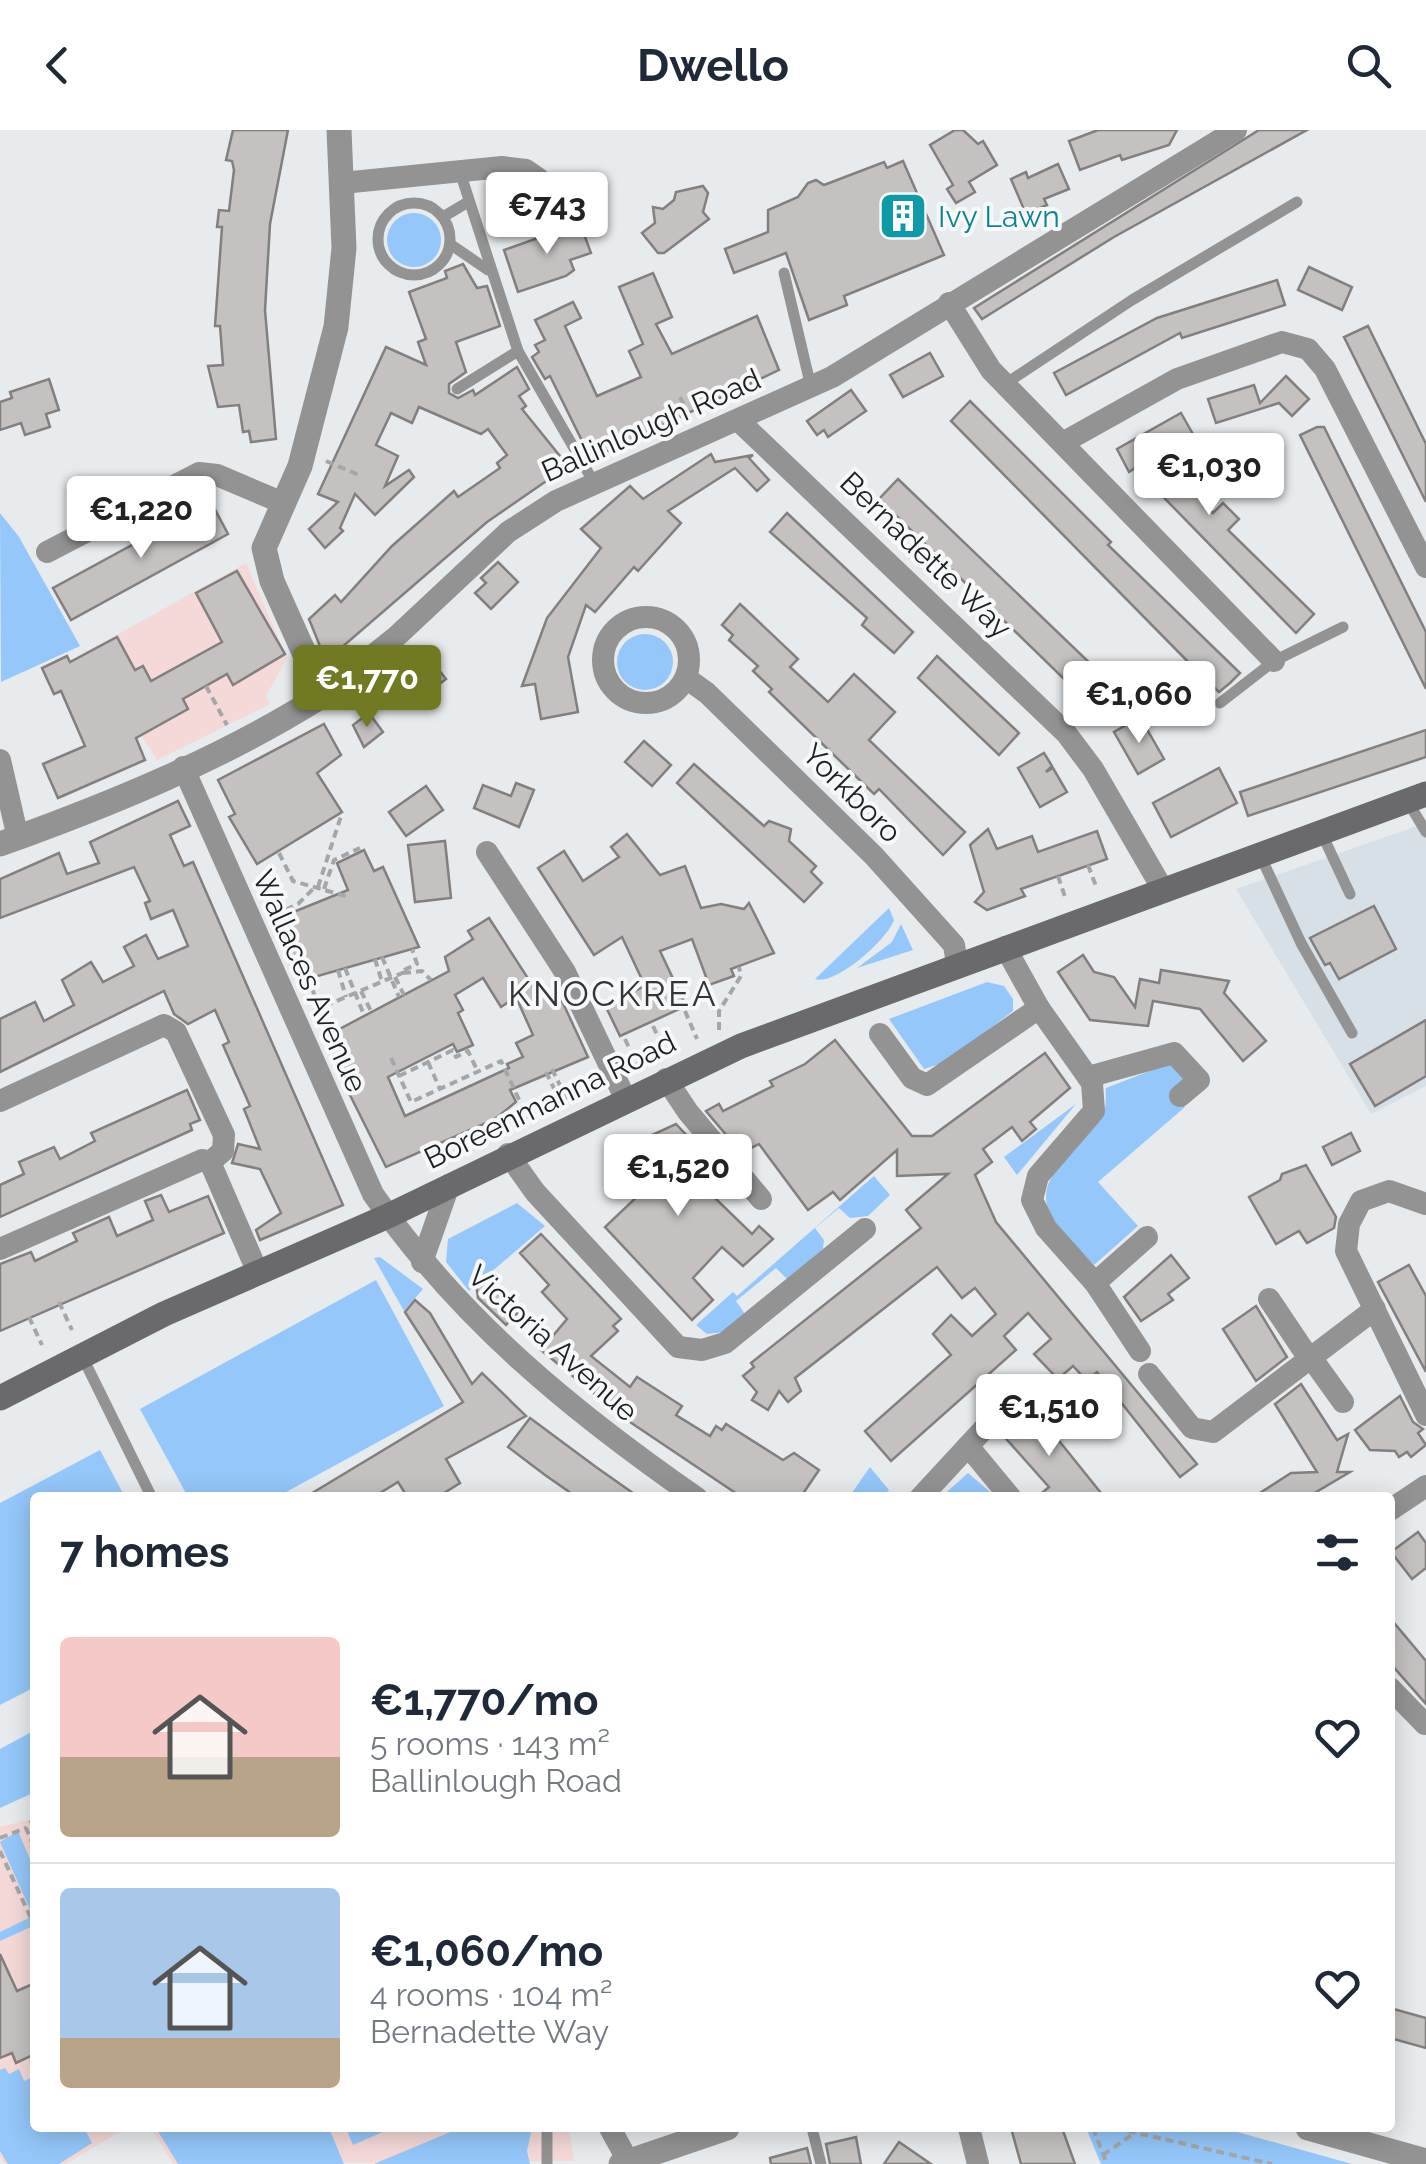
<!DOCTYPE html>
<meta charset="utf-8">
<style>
:root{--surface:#fff;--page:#f2f2f3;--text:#1f2937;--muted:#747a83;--line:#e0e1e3;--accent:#727923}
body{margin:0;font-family:Raleway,sans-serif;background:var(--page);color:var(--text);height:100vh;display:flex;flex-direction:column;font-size:38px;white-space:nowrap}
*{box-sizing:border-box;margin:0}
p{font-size:32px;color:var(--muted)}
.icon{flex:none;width:55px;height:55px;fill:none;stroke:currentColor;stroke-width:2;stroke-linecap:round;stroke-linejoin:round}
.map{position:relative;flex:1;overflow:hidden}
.drawer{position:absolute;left:30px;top:1362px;width:1365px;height:640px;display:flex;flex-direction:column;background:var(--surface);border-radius:10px;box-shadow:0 5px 25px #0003}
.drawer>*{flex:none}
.price{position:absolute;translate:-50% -85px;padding:0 22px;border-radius:10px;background:#fff;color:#222;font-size:32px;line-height:65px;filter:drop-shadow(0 2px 5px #0008)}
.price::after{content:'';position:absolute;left:50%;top:60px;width:30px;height:22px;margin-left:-15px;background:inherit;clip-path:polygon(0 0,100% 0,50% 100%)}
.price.active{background:var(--accent);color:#fff}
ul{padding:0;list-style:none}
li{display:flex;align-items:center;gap:30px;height:250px;padding:0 30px}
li+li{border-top:2px solid var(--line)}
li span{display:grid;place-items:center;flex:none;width:280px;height:200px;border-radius:10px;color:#555}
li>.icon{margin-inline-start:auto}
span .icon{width:120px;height:120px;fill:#fffc;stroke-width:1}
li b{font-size:42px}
h2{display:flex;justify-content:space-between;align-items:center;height:120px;padding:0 30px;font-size:42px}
header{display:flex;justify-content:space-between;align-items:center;height:130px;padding:0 30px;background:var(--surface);font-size:45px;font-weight:700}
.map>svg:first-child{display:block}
.built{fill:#d7dfe7}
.education{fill:#f4d9d8}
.green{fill:#95c7fa}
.building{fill:#c4c1c0;stroke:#837f7f;stroke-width:2.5;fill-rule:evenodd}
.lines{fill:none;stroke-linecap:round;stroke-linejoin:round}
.path{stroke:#a4a7a8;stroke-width:4;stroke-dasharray:8 5;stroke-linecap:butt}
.service{stroke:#939394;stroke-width:11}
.minor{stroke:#939394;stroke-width:22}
.tertiary{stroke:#939394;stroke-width:25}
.secondary{stroke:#6a6a6c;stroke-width:25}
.labels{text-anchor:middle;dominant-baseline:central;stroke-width:8;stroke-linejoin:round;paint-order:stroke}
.culture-label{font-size:30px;fill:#0d838f;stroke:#f6f8fa;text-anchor:start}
.street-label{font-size:30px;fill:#1f2021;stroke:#f6f8fa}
.quarter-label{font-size:35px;letter-spacing:2.5px;fill:#333537;stroke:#f6f8fa}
</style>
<header><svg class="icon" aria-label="back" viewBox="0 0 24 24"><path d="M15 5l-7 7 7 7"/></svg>Dwello<svg class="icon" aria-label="search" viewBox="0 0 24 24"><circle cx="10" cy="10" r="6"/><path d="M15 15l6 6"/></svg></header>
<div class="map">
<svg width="1426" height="2034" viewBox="0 0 1426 2034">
<rect width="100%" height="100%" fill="#e8ebed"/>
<polygon class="built" points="1426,693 1426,956 1371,984 1236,759"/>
<g class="education">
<polygon points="246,433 287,528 266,566 270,574 157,630 86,522"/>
<polygon points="35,1688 35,1998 126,1998 66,2034 5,2034 0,2026 0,1697"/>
<polygon points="151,1998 569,1998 574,2031 173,2034"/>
</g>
<g class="green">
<circle cx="414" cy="110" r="27"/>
<polygon points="0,383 19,407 80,516 1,552"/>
<circle cx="645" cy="532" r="28"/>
<path d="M889,778L894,790C887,810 835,856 815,849Z"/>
<polygon points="901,794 913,820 857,838 892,812"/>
<polygon points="987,852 1004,856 1013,869 1013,881 946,932 924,939 889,889"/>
<path d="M1170,933L1186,947L1174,965L1185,977L1098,1052L1138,1096L1094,1135C1079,1119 1057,1101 1049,1080C1033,1042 1091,1012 1104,981C1107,974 1105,966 1106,958Z"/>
<polygon points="1076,974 1017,1045 1004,1027"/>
<polygon points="874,1046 890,1065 868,1086 850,1088 839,1078 815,1098 824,1110 823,1119 787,1149 776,1138 736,1171 745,1184 725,1202 707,1204 696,1195 733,1162 737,1166"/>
<polygon points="517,1073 545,1096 469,1161 446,1132 448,1109"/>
<polygon points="380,1127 423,1159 404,1181 374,1128"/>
<polygon points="376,1150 444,1276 277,1367 188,1367 140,1279"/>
<polygon points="100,1320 125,1367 35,1368 35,1557 0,1575 0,1373"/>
<polygon points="870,1337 889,1360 883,1367 849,1367"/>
<polygon points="968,1343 997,1368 940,1368"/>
<polygon points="35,1600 35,1662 0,1678 0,1619"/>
<polygon points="18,1701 35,1741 35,1795 0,1811 0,1802 33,1786 0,1712"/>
<polygon points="5,1938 9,1944 19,1939 24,1951 35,1946 35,1998 84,1998 92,2013 59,2034 8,2034 0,2021 0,1940"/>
<polygon points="156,1998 329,1998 344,2034 178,2034"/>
<polygon points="346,1998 392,1998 353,2015"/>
<polygon points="460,1998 532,1998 527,2021 530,2034 374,2034"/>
<polygon points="1086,1998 1234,2001 1352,2034 1101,2034"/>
</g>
<g class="building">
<polygon points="233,0 288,0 270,94 265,180 276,309 251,312 249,301 243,302 239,275 218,277 208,236 223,235 220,196 215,196 222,97 217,97 219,80 229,81 234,40 232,31 226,30"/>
<polygon points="955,0 963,0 978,14 983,11 997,35 969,52 975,62 956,73 947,59 953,55 930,15"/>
<polygon points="1098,0 1177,0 1169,15 1122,30 1120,25 1080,40 1069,11"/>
<polygon points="1259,0 1307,0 1114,107 982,189 974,178"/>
<polygon points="903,31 944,125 844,166 847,175 809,190 786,123 734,143 725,119 768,102 768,80 798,67 808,53 816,50 824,55 884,32 887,38"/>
<polygon points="1058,34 1069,59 1044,69 1047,75 1026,84 1011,49 1026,42 1028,48"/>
<polygon points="703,56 708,63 703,82 709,89 664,123 658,123 642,103 655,93 653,77 663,79 674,70 676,62"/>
<polygon points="580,93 591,123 570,130 574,140 566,146 518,162 504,120"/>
<polygon points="463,134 477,158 487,156 500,196 456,212 466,242 449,254 449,263 458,268 473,260 475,265 517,237 529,259 519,266 526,276 522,279 568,336 487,392 326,531 309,489 335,465 341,472 392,416 454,361 458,367 500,338 497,333 507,325 488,299 481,304 419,277 412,293 391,283 376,315 398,326 385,356 409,340 414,347 375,385 355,364 340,398 343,401 325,418 309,399 338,372 318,364 386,217 426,235 418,212 426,209 409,162 447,148 445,141"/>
<polygon points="1309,137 1352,157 1342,180 1298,160"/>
<polygon points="653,143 672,187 656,194 672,224 757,186 779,240 591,329 550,246 545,249 532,227 539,222 535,215 545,210 535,190 573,172 581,188 565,196 597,266 641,247 629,221 643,214 619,157"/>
<polygon points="1277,150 1285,175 1182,208 1180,203 1066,265 1054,243 1157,188"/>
<polygon points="1368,196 1426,314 1426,372 1344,207"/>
<polygon points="930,223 943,246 903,267 890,245"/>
<polygon points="1286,246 1309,269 1292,286 1279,273 1216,293 1208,269 1254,255 1260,273"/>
<polygon points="49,249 59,280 46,284 50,297 25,305 21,293 0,300 0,272 12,268 10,262"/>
<polygon points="851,260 866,281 828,307 824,300 817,305 807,291"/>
<polygon points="970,271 1111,412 1108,415 1240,543 1230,553 1219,562 1203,547 951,291"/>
<polygon points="1181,283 1194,306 1157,326 1213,383 1223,373 1239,389 1228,400 1314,484 1296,503 1135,338 1129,342 1117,319"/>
<polygon points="1317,297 1324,297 1426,502 1426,559 1300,305"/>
<polygon points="711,324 715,332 753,325 749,328 769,350 757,361 735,338 668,381 681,393 638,441 634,437 595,482 586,475 568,527 578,582 541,589 535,554 522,556 547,488 601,418 581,399 630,356 643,369"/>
<polygon points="898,349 1120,562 1100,584 879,369"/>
<polygon points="211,372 228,404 71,490 53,458"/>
<polygon points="787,383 913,502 894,523 862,495 867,488 770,402"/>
<polygon points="498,432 518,452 491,479 475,463 486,453 481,448"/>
<polygon points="237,441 285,524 233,555 227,544 183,569 188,579 136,608 145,630 58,668 43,634 85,616 61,561 54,564 42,538 67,526 70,532 117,507 135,540 143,536 151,551 222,512 196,463"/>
<polygon points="740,474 798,529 790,537 828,572 854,544 895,582 869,610 965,702 943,725 879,659 874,664 769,562 772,559 753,541 758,536 729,510 733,505 722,495"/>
<polygon points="427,525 446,549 426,564 419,555 395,574 379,553 409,529 414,536"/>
<polygon points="937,526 1019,603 999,625 918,548"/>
<polygon points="369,583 383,602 364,617 353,595"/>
<polygon points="1140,587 1164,629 1138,644 1114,602"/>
<polygon points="324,594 341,625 317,643 342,682 257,734 229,687 235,684 218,650"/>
<polygon points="1426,600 1426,627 1248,686 1240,662"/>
<polygon points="644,611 671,635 652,656 625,632"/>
<polygon points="1044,623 1052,636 1046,642 1053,638 1067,662 1040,677 1018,638"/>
<polygon points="694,634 764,696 769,691 791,699 789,711 816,736 811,742 822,753 804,772 677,653"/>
<polygon points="1219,638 1237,673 1171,707 1153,673"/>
<polygon points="516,653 534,660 519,697 474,678 483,655 511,666"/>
<polygon points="426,656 443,680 406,706 389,682"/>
<polygon points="178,671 190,696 170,705 184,736 193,732 343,1075 260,1110 256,1100 281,1083 260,1039 232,1033 238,1014 260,1019 244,979 250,976 223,915 229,912 215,880 188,894 174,884 164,861 0,942 0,889 35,872 44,891 74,875 62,850 91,832 103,852 134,836 124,817 146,805 158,829 188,816 173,780 151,789 145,773 150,771 134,737 0,788 0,749 59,723 67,744 99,733 90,712"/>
<polygon points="988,699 997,719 1032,706 1038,722 1097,701 1107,729 1021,759 1025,766 987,780 975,772 984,762 970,715"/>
<polygon points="627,704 660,745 685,736 701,778 721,774 744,779 749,773 774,823 731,839 734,846 709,855 692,809 660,821 686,876 620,906 605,875 645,856 622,807 594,825 538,738 564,721 583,751 619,727 611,717"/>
<polygon points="445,711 451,768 415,772 408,715"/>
<polygon points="364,720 374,741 383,737 419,817 304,850 298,832 291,835 276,789 348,760 337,733"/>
<polygon points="1374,776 1396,819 1339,849 1330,833 1325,835 1310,808"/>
<path d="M489,788L540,867L556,858L588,927L510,960L516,972L495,989L386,1037L336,937L347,932L332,903L449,841L445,827L473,809L468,801ZM483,848L501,877L516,867L533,905L516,913L523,927L507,934L509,938L405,986L388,947L453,914L457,922L473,915L458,883L463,880L455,865Z"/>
<polygon points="1083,825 1094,842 1114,847 1135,877 1140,849 1159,853 1161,840 1229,851 1224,863 1266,911 1243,931 1200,879 1153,871 1148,896 1090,890 1058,842"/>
<polygon points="1426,890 1426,946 1375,976 1350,934"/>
<polygon points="835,910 912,1006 932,1006 1045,923 1070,958 1030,992 1036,999 1022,1011 1012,997 983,1019 992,1032 975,1045 996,1092 1197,1334 1180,1347 1097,1242 1087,1251 1073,1236 1058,1249 1034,1224 1051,1209 1028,1183 1004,1206 1016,1220 891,1331 865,1301 951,1225 933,1204 951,1185 972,1206 996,1184 975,1158 962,1168 937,1137 795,1248 801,1261 788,1272 779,1261 768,1280 752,1270 757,1262 743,1246 754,1237 751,1233 921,1098 906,1080 948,1044 897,1046 897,1020 840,1070 833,1062 808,1080 759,1014 749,1019 743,1008 733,1013 706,981 719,974 723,981 773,956 770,951 805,934"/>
<polygon points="187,960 200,990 190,994 192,1000 0,1087 0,1055 24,1044 19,1032 54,1017 60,1029 95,1011 91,1003"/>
<polygon points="676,994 704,1024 690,1030 721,1065 716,1069 752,1104 759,1096 773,1109 743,1136 722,1117 693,1148 713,1170 692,1190 605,1097 640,1064 619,1020"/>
<polygon points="1351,1003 1360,1021 1332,1035 1323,1017"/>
<polygon points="1306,1035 1336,1087 1334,1098 1307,1113 1299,1101 1276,1114 1249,1067 1280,1050 1282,1044"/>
<polygon points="161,1065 169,1082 208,1066 224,1103 0,1201 0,1134 31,1122 35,1131 77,1111 73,1103 109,1087 117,1106 153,1090 145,1071"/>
<polygon points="541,1104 621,1189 613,1196 618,1201 591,1226 630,1257 637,1247 682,1276 676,1285 710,1306 716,1296 722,1300 726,1294 783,1330 794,1323 819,1340 800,1368 743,1368 624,1288 541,1220 567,1189 542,1162 549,1155 520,1123"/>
<polygon points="1171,1125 1189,1148 1168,1164 1173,1170 1141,1191 1124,1167"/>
<polygon points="1409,1135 1426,1166 1426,1242 1378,1152"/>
<polygon points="476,1153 493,1156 519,1181 506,1195 478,1168"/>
<polygon points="415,1170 430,1183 472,1254 482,1243 526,1286 446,1329 460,1353 436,1368 408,1368 398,1352 372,1368 304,1368 463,1272 405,1182"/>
<polygon points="1256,1176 1287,1227 1256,1251 1223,1199"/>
<polygon points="1301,1254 1337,1310 1348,1304 1337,1342 1350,1342 1306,1368 1252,1368 1291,1343 1317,1342 1275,1274"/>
<polygon points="1400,1266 1413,1292 1423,1299 1418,1303 1426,1315 1411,1327 1407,1322 1399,1327 1395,1321 1370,1320 1355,1300"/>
<polygon points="1031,1277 1060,1312 1105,1368 1036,1368 1049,1357 1001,1303"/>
<polygon points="530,1288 596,1337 640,1368 578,1368 545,1345 508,1317"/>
<polygon points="1418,1402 1426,1413 1426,1438 1412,1449 1391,1422"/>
<polygon points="1390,1488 1426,1531 1426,1574 1390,1533"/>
<polygon points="0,1824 17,1861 35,1853 35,1924 16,1933 12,1923 0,1928"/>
<polygon points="1390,1878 1426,1888 1426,1918 1390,1908"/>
<polygon points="1011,1998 1062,1998 1075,2034 1021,2034"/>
<polygon points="856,2007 861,2034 830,2034 826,2014"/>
<polygon points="899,2012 931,2034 884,2034"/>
<polygon points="807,2018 811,2034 771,2034 770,2028"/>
</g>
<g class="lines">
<g class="path">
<polyline points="680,267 689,286"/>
<polyline points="326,331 359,345"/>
<polyline points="206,556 227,595"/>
<polyline points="279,723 293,751 349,767"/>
<polyline points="1088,735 1097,759"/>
<polyline points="1058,746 1066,770"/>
<polyline points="318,757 341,686"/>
<polyline points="324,759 334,730 360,718"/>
<polyline points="274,785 298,774 315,757"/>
<polyline points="382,827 399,867"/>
<polyline points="375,829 382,852"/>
<polyline points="345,838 364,885"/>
<polyline points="338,840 346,867"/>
<polyline points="404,840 417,834 412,819"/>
<polyline points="403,843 422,841 431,850"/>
<polyline points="395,847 404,865"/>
<polyline points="309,848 318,877"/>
<polyline points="361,861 371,881"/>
<polyline points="325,878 335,901"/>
<polyline points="313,881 407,841"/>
<polyline points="685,881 697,909"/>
<polyline points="653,896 666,924"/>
<polyline points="719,900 719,881 741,846 739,837"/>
<polyline points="625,909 638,937"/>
<polyline points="391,928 411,972 501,931 528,989"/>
<polyline points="428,932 440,959"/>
<polyline points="552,939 567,970"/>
<polyline points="546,942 561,973"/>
<polyline points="399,946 453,920 456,927 468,921 478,942"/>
<polyline points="59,1172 72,1200"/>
<polyline points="29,1187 42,1215"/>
<polyline points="35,1687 26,1698 35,1719"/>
<polyline points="0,1708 26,1698"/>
<polyline points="0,1721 35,1797"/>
<polyline points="1093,1998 1107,2034"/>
<polyline points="1115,1998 1272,2034"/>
<polyline points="1103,2025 1136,2002"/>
</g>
<g class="service">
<polyline points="460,42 518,221 593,351"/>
<circle cx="414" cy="109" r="36"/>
<polyline points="443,87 468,72"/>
<polyline points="450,114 488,140"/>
<polyline points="784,143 811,257"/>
<polyline points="1005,254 1132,170 1297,72"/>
<polyline points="457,259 518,221"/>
<polyline points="1220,573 1274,531 1343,497"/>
<polyline points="1408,672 1426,702"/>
<polyline points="1321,702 1350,764"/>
<polyline points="1259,723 1301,813 1352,903"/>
<polyline points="81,1224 152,1368"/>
<polyline points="547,1998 547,2034"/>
<polyline points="812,1998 821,2034"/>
</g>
<g class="minor">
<polyline points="342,53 502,37 526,40 539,49"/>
<polyline points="949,173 991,240 1274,531"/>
<polyline points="740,292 1066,603 1093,639 1162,758"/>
<polyline points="1064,312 1177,249 1282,212 1308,219 1325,239 1426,437"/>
<polyline points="47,422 199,343 217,345 283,373"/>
<circle cx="646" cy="530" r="43"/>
<polyline points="686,548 707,563 874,726 954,815 957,834"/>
<polyline points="323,565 397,506 508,402 556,371 832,247 1236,0"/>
<polyline points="0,630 18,708"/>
<path d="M183,637L373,1064C459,1189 573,1282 697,1368"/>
<polyline points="487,722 565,842 625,968"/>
<polyline points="1005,817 1039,878 1092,953 1094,981 1038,1046 1032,1070 1046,1098 1095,1153 1140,1221"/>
<polyline points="880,904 912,948 927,955 1039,878"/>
<polyline points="1088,947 1174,923 1199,950 1180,966"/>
<polyline points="666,949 688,982 761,1069"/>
<polyline points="0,971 164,895 176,902 224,1005 223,1021 210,1032"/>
<polyline points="508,1024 535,1062 678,1217 702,1220 725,1213 865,1099"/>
<polyline points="1426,1074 1389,1061 1361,1071 1349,1094 1346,1121 1426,1285"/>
<polyline points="0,1119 202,1030 210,1032 258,1143"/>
<polyline points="422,1132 449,1055"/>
<polyline points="1095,1153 1147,1107"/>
<polyline points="1269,1169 1308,1227"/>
<polyline points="1310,1226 1343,1272"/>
<polyline points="1149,1244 1192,1298 1213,1302 1375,1179"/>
<polyline points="968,1316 1011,1368"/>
<polyline points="920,1368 1006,1275"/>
<polyline points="1390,1380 1426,1356"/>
<polyline points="1390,1558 1425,1594"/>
<polyline points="610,1998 628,2031"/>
<polyline points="969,1998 978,2034"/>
</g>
<g class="tertiary">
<path d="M0,714C109,675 224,628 323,565L272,451L264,418L300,336L336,197L344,118L339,0"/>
<polyline points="1308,1998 1426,2031"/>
<polyline points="621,2034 727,1998"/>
</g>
<polyline class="secondary" points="0,1268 164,1184 388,1086 741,916 1426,664"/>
</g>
<defs>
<g id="building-square" transform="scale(2.5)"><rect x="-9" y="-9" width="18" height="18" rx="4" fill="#0f9aa8" stroke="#f6f8fa"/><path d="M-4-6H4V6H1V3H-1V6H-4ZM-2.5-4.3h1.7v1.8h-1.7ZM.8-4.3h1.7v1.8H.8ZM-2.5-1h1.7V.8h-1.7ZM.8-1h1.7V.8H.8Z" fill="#fff"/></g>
</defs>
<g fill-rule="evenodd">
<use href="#building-square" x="903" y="86"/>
</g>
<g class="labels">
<g class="culture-label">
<text x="938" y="86">Ivy Lawn</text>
</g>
<g class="street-label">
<text transform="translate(651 295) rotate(-24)">Ballinlough Road</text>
<text transform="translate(926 425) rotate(44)">Bernadette Way</text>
<text transform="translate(852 663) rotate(45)">Yorkboro</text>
<text transform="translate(310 851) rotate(66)">Wallaces Avenue</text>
<text transform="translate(550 970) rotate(-26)">Boreenmanna Road</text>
<text transform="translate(553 1213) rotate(42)">Victoria Avenue</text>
</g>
<g class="quarter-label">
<text x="613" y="863">KNOCKREA</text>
</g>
</g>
</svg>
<b class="price" style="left:547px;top:127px">€743</b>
<b class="price" style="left:1209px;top:388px">€1,030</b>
<b class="price" style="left:141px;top:431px">€1,220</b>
<b class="price active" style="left:367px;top:600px">€1,770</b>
<b class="price" style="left:1139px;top:616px">€1,060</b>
<b class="price" style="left:678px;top:1089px">€1,520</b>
<b class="price" style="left:1049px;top:1329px">€1,510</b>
<section class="drawer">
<h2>7 homes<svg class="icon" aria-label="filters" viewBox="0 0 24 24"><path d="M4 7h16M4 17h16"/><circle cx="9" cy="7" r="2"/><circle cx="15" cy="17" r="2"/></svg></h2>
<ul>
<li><span style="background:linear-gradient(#f6c9c9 60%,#b9a48a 0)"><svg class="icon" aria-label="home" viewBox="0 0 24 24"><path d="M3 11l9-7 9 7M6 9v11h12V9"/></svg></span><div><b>€1,770/mo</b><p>5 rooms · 143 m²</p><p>Ballinlough Road</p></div><svg class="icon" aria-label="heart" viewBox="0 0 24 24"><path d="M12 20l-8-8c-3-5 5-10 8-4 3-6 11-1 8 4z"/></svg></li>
<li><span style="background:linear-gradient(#a9c7e8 75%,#b9a48a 0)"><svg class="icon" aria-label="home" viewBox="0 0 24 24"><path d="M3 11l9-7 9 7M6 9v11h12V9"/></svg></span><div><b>€1,060/mo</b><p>4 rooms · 104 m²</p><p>Bernadette Way</p></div><svg class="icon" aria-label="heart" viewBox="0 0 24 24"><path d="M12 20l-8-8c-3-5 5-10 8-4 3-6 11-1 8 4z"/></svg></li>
</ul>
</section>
</div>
